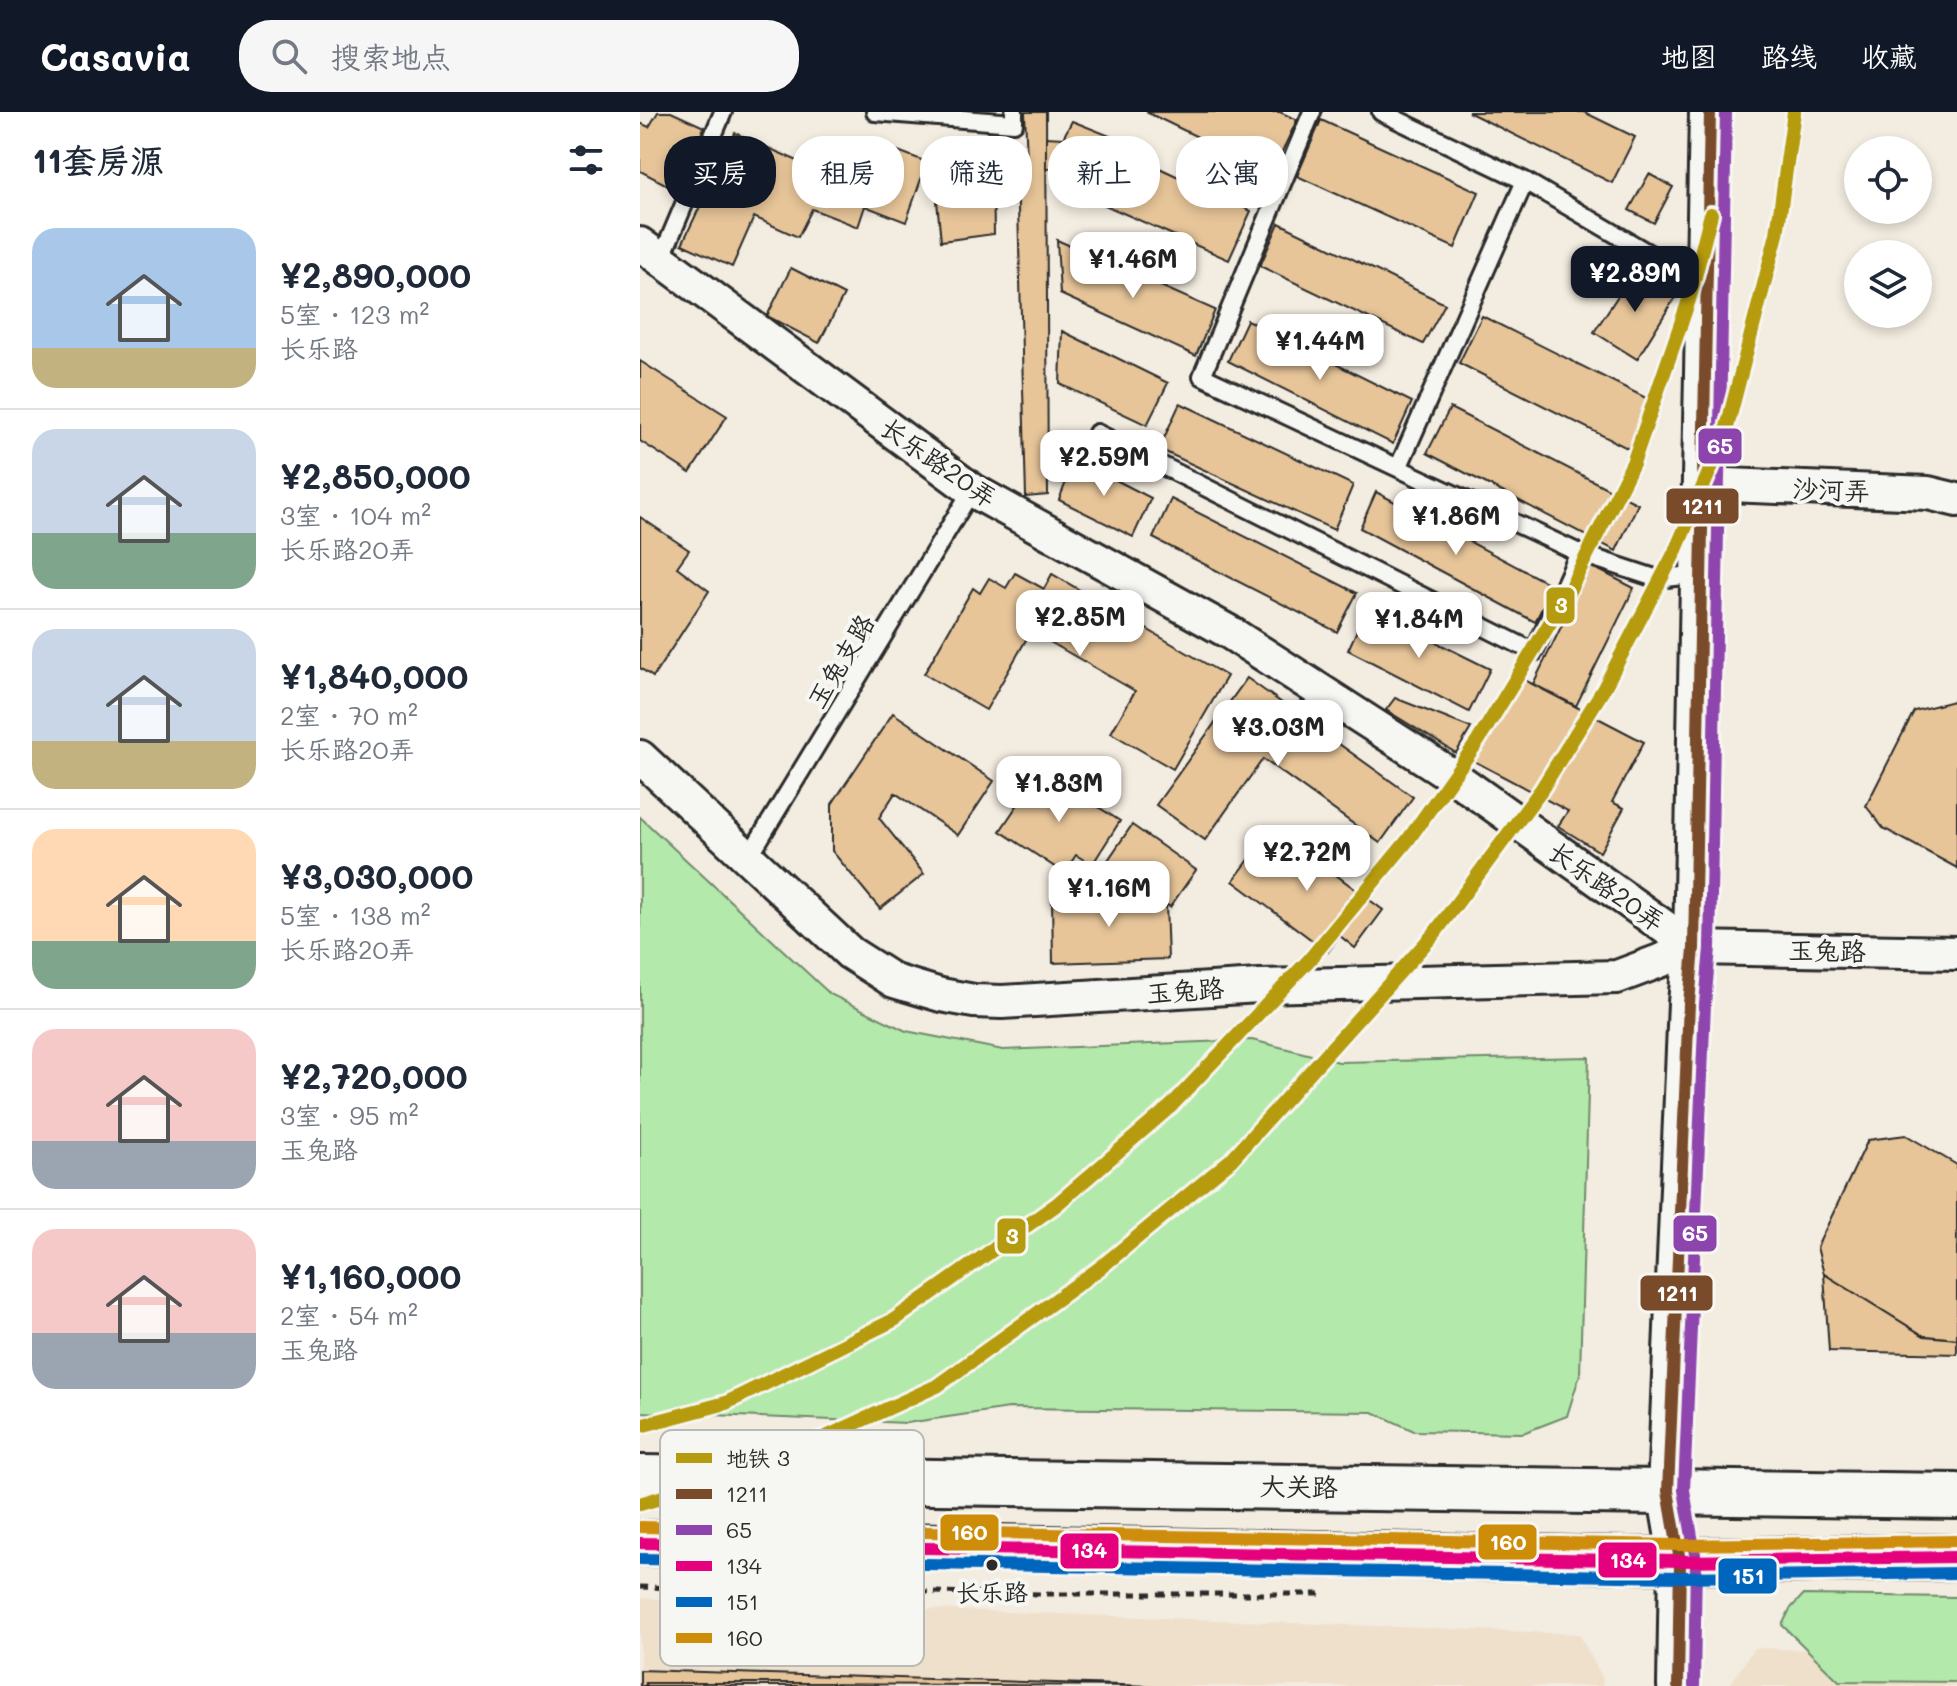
<!DOCTYPE html>
<html lang="zh">
<meta charset="utf-8">
<style>
:root{--surface:#fff;--page:#f6f6f7;--text:#1f2937;--muted:#747a83;--line:#e0e1e3;--accent:#111827}
body{margin:0;font-family:Mali,"LXGW WenKai TC",sans-serif;background:var(--page);color:var(--text);height:100vh;display:flex;flex-direction:column;font-size:30px;white-space:nowrap}
*{box-sizing:border-box;margin:0}
p{font-size:26px;color:var(--muted)}
.icon{flex:none;width:44px;height:44px;fill:none;stroke:currentColor;stroke-width:2;stroke-linecap:round;stroke-linejoin:round}
.map{position:relative;flex:1;overflow:hidden}
.drawer{display:flex;flex-direction:column;background:var(--surface);width:640px}
.drawer>*{flex:none}
.guide{position:absolute;left:24px;top:24px;width:760px;height:72px;display:flex;gap:16px}
.tools{position:absolute;left:1204px;top:24px;display:grid;gap:16px}
.tools a{display:grid;place-items:center;width:88px;height:88px;border-radius:50%;background:var(--surface);box-shadow:0 4px 12px #0003;font-size:40px}
.price{position:absolute;translate:-50% -68px;padding:0 18px;border-radius:16px;background:#fff;color:#222;font-size:26px;line-height:52px;filter:drop-shadow(0 2px 4px #0008)}
.price::after{content:'';position:absolute;left:50%;top:48px;width:24px;height:18px;margin-left:-12px;background:inherit;clip-path:polygon(0 0,100% 0,50% 100%)}
.price.selected{background:var(--accent);color:#fff}
ul{padding:0;list-style:none}
li{display:flex;align-items:center;gap:24px;height:200px;padding:0 32px}
li+li{border-top:2px solid var(--line)}
li span{display:grid;place-items:center;flex:none;width:224px;height:160px;border-radius:24px;color:#555}
li>.icon{margin-inline-start:auto}
span .icon{width:96px;height:96px;fill:#fffc;stroke-width:1}
li b{font-size:34px}
h2{display:flex;justify-content:space-between;align-items:center;height:96px;padding:0 32px;font-size:34px}
.tag{padding:0 28px;border-radius:32px;background:var(--surface);box-shadow:0 4px 12px #0003;font-size:28px;line-height:72px}
.tag.selected{background:var(--accent);color:#fff}
header{display:flex;align-items:center;gap:48px;box-sizing:border-box;height:112px;padding:0 40px;background:var(--accent);color:#fff}
header strong{font-size:38px}
nav{display:flex;gap:44px;margin-inline-start:auto;font-size:28px}
.search{width:560px;height:72px;background:var(--page);display:flex;align-items:center;gap:20px;box-sizing:border-box;padding:0 28px;border-radius:32px;color:var(--muted);font-size:30px}
main{display:flex;flex:1;min-height:0}
.map>svg:first-child{display:block}
.built{fill:#efe0cb}
.green{fill:#b3e9ab;stroke:#6f8a6b;stroke-width:2}
.building{fill:#e7c599;stroke:#2b2b2b;stroke-width:2}
.lines{fill:none;stroke-linecap:round;stroke-linejoin:round}
.service-casing{stroke:#2b2b2b;stroke-width:22}
.minor-casing{stroke:#2b2b2b;stroke-width:38}
.tertiary-casing{stroke:#2b2b2b;stroke-width:46}
.primary-casing{stroke:#2b2b2b;stroke-width:50}
.path{stroke:#2b2b2b;stroke-width:5;stroke-dasharray:8 6;stroke-linecap:butt}
.service{stroke:#f6f6f2;stroke-width:16}
.minor{stroke:#f6f6f2;stroke-width:32}
.tertiary{stroke:#f6f6f2;stroke-width:40}
.primary{stroke:#f6f6f2;stroke-width:44}
.bus-1-casing{stroke:#f6f6f2;stroke-width:18}
.bus-2-casing{stroke:#f6f6f2;stroke-width:18}
.bus-3-casing{stroke:#f6f6f2;stroke-width:18}
.bus-4-casing{stroke:#f6f6f2;stroke-width:18}
.bus-5-casing{stroke:#f6f6f2;stroke-width:18}
.bus-1{stroke:#7a4b2a;stroke-width:12}
.bus-2{stroke:#8e44ad;stroke-width:12}
.bus-3{stroke:#e5007d;stroke-width:12}
.bus-4{stroke:#0065bd;stroke-width:12}
.bus-5{stroke:#ce8d09;stroke-width:12}
.metro-1-casing{stroke:#f6f6f2;stroke-width:20}
.metro-1{stroke:#b59b0f;stroke-width:14}
.bus-dot{fill:#2b2b2b;stroke:#f6f6f2;stroke-width:3}
.labels{text-anchor:middle;dominant-baseline:central;stroke-width:8;stroke-linejoin:round;paint-order:stroke}
.bus-label{font-size:24px;fill:#2b2b2b;stroke:#f6f6f2}
.street-label{font-size:26px;fill:#2b2b2b;stroke:#f6f6f2}
.key{fill:#f6f6f2;stroke:#b9b9b6;stroke-width:2}
.key-label{font-size:22px;fill:#2b2b2b}
.line-badge{stroke:#f6f6f2;stroke-width:3}
.badge-label{font-size:22px;text-anchor:middle;font-weight:bold;fill:#fff}
</style>
<header>
<strong>Casavia</strong>
<div class="search"><svg class="icon" aria-label="search" viewBox="0 0 24 24"><circle cx="10" cy="10" r="6"/><path d="M15 15l6 6"/></svg>搜索地点</div>
<nav><a>地图</a><a>路线</a><a>收藏</a></nav>
</header>
<main>
<section class="drawer">
<h2>11套房源<svg class="icon" aria-label="filters" viewBox="0 0 24 24"><path d="M4 7h16M4 17h16"/><circle cx="9" cy="7" r="2"/><circle cx="15" cy="17" r="2"/></svg></h2>
<ul>
<li><span style="background:linear-gradient(#a9c7e8 75%,#c2b280 0)"><svg class="icon" aria-label="home" viewBox="0 0 24 24"><path d="M3 11l9-7 9 7M6 9v11h12V9"/></svg></span><div><b>¥2,890,000</b><p>5室 · 123 m²</p><p>长乐路</p></div></li>
<li><span style="background:linear-gradient(#c9d6e8 65%,#7fa58c 0)"><svg class="icon" aria-label="home" viewBox="0 0 24 24"><path d="M3 11l9-7 9 7M6 9v11h12V9"/></svg></span><div><b>¥2,850,000</b><p>3室 · 104 m²</p><p>长乐路20弄</p></div></li>
<li><span style="background:linear-gradient(#c9d6e8 70%,#c2b280 0)"><svg class="icon" aria-label="home" viewBox="0 0 24 24"><path d="M3 11l9-7 9 7M6 9v11h12V9"/></svg></span><div><b>¥1,840,000</b><p>2室 · 70 m²</p><p>长乐路20弄</p></div></li>
<li><span style="background:linear-gradient(#ffd9b3 70%,#7fa58c 0)"><svg class="icon" aria-label="home" viewBox="0 0 24 24"><path d="M3 11l9-7 9 7M6 9v11h12V9"/></svg></span><div><b>¥3,030,000</b><p>5室 · 138 m²</p><p>长乐路20弄</p></div></li>
<li><span style="background:linear-gradient(#f6c9c9 70%,#9aa5b1 0)"><svg class="icon" aria-label="home" viewBox="0 0 24 24"><path d="M3 11l9-7 9 7M6 9v11h12V9"/></svg></span><div><b>¥2,720,000</b><p>3室 · 95 m²</p><p>玉兔路</p></div></li>
<li><span style="background:linear-gradient(#f6c9c9 65%,#9aa5b1 0)"><svg class="icon" aria-label="home" viewBox="0 0 24 24"><path d="M3 11l9-7 9 7M6 9v11h12V9"/></svg></span><div><b>¥1,160,000</b><p>2室 · 54 m²</p><p>玉兔路</p></div></li>
</ul>
</section>
<div class="map">
<svg width="1317" height="1574" viewBox="0 0 1317 1574">
<rect width="100%" height="100%" fill="#f3ece0"/>
<filter id="ink" filterUnits="userSpaceOnUse"><feTurbulence type="fractalNoise" baseFrequency=".0125" numOctaves="2"/><feDisplacementMap in="SourceGraphic" scale="16" xChannelSelector="R" yChannelSelector="G"/><feConvolveMatrix kernelMatrix="1 2 1 2 8 2 1 2 1" color-interpolation-filters="sRGB"/></filter>
<g filter="url(#ink)">
<g class="built">
<polygon points="0,1486 939,1522 963,1567 962,1574 0,1574"/>
<polygon points="1114,1536 1317,1542 1317,1574 1089,1574"/>
</g>
<g class="green">
<polygon points="0,705 190,882 266,919 363,938 612,928 699,950 949,945 940,1262 927,1304 883,1321 774,1319 733,1300 369,1296 267,1311 0,1300"/>
<polygon points="1163,1483 1317,1485 1317,1570 1199,1569 1142,1513 1150,1497"/>
</g>
<g class="building">
<polygon points="18,0 31,0 64,15 39,79 0,59 0,11 9,15"/>
<polygon points="385,0 406,0 408,383 386,385 377,59 387,49"/>
<polygon points="506,0 640,0 657,8 632,61"/>
<polygon points="828,0 944,0 995,25 972,71"/>
<polygon points="681,8 839,80 815,136 657,64"/>
<polygon points="432,9 470,24 455,67 429,55 406,57 406,25 423,26"/>
<polygon points="95,21 180,59 194,30 238,50 245,34 287,50 266,110 225,94 218,115 172,97 158,125 114,105 92,155 42,132"/>
<polygon points="481,38 611,99 589,148 458,90"/>
<polygon points="338,58 353,58 354,122 301,129 297,89 335,84"/>
<polygon points="1009,62 1033,75 1014,111 989,98"/>
<polygon points="639,111 805,192 783,232 620,154"/>
<polygon points="417,128 575,198 556,244 420,182"/>
<polygon points="151,156 204,183 179,231 127,204"/>
<polygon points="995,158 1036,184 997,247 954,220"/>
<polygon points="842,204 1014,290 991,338 819,251"/>
<polygon points="607,208 772,290 753,332 588,249"/>
<polygon points="422,219 528,271 507,313 420,272"/>
<polygon points="0,249 87,304 50,361 0,329"/>
<polygon points="540,291 713,373 694,418 519,337"/>
<polygon points="810,296 998,392 976,439 787,341"/>
<polygon points="435,347 511,386 493,425 419,388"/>
<polygon points="736,380 913,474 895,510 720,416"/>
<polygon points="531,387 717,481 697,520 513,426"/>
<polygon points="0,405 49,438 37,455 69,479 13,565 0,556"/>
<polygon points="951,454 994,476 936,594 893,572"/>
<polygon points="375,461 404,477 412,462 587,564 533,657 471,621 495,579 391,519 346,598 284,562 333,476 340,481 349,466 366,476"/>
<polygon points="727,496 850,557 829,600 708,538"/>
<polygon points="875,563 1004,630 972,690 984,696 960,740 918,714 928,699 834,649"/>
<polygon points="607,566 773,685 740,731 623,647 565,728 516,693"/>
<polygon points="755,586 831,616 816,641 746,598"/>
<polygon points="1317,588 1317,756 1243,716 1226,694 1274,599"/>
<polygon points="253,601 354,669 318,723 255,681 239,706 284,762 240,797 192,739 192,692"/>
<polygon points="401,658 480,709 452,753 436,743 424,761 360,719"/>
<polygon points="492,713 556,758 530,795 466,751"/>
<polygon points="633,716 743,798 715,836 700,824 688,840 593,769"/>
<polygon points="412,784 516,786 526,793 528,847 413,851"/>
<polygon points="1266,1023 1317,1053 1317,1227 1284,1224 1184,1162 1177,1135 1228,1028"/>
<polygon points="1184,1162 1284,1224 1317,1227 1317,1242 1189,1239"/>
<polygon points="0,1558 514,1574 5,1571 6,1574 0,1574"/>
<polygon points="5,1571 192,1571 192,1574 6,1574"/>
</g>
<g class="lines">
<g class="service-casing">
<g id="service">
<polyline points="235,0 374,11 374,0"/>
<polyline points="672,0 562,264 939,441"/>
<polyline points="741,0 885,69 1066,175"/>
<polyline points="21,147 83,0"/>
<polyline points="457,321 894,540 939,441 1018,467 1060,462"/>
<polyline points="759,354 885,69"/>
<polyline points="108,746 332,378"/>
</g>
</g>
<g class="minor-casing">
<g id="minor">
<polyline points="0,132 332,378 589,520 817,667 1054,836"/>
<polyline points="1064,372 1288,381 1317,388"/>
<polyline points="0,645 210,841 254,869 301,883 334,889 362,890 619,874 977,865 1054,836 1317,841"/>
</g>
</g>
<g class="tertiary-casing">
<polyline id="tertiary" points="1038,1574 1040,1449 1028,1379 1049,891 1054,836 1070,0"/>
</g>
<g class="primary-casing">
<g id="primary">
<polyline points="0,1366 1317,1384"/>
<polyline points="0,1431 202,1433 1040,1449 1317,1445"/>
</g>
</g>
<polyline class="path" points="0,1475 405,1482 683,1482"/>
<use href="#service" class="service"/>
<use href="#minor" class="minor"/>
<use href="#tertiary" class="tertiary"/>
<use href="#primary" class="primary"/>
<g class="bus-1-casing">
<polyline id="bus-1" points="1038,1574 1040,1449 1028,1379 1049,891 1054,836 1070,0"/>
</g>
<g class="bus-2-casing">
<polyline id="bus-2" points="1054,1574 1056,1448 1044,1378 1065,892 1070,836 1086,0"/>
</g>
<g class="bus-3-casing">
<polyline id="bus-3" points="0,1431 1040,1449 1317,1445"/>
</g>
<g class="bus-4-casing">
<polyline id="bus-4" points="0,1447 1040,1465 1317,1461"/>
</g>
<g class="bus-5-casing">
<polyline id="bus-5" points="0,1415 1040,1433 1317,1429"/>
</g>
<use href="#bus-1" class="bus-1"/>
<use href="#bus-2" class="bus-2"/>
<use href="#bus-3" class="bus-3"/>
<use href="#bus-4" class="bus-4"/>
<use href="#bus-5" class="bus-5"/>
<g class="metro-1-casing">
<g id="metro-1">
<polyline points="0,1314 86,1291 254,1208 416,1093 531,994 670,847 768,728 838,629 927,483 993,351 1049,188 1071,102"/>
<polyline points="0,1392 116,1357 297,1274 460,1156 591,1048 794,822 901,678 963,578 1035,440 1085,323 1137,122 1154,0"/>
</g>
</g>
<use href="#metro-1" class="metro-1"/>
</g>
</g>
<circle class="bus-dot" cx="352" cy="1453" r="7"/>
<g class="labels">
<g class="bus-label">
<text x="352" y="1479">长乐路</text>
</g>
<g class="street-label">
<text transform="translate(299 350) rotate(35)">长乐路20弄</text>
<text transform="translate(1191 377) rotate(2)">沙河弄</text>
<text transform="translate(200 549) rotate(-59)">玉兔支路</text>
<text transform="translate(967 774) rotate(35)">长乐路20弄</text>
<text transform="translate(1187 838) rotate(1)">玉兔路</text>
<text transform="translate(545 878) rotate(-4)">玉兔路</text>
<text transform="translate(659 1374) rotate(1)">大关路</text>
</g>
</g>
<rect x="20" y="1318" width="264" height="236" rx="12" class="key"/>
<rect x="36" y="1341" width="36" height="10" fill="#b59b0f"/>
<rect x="36" y="1377" width="36" height="10" fill="#7a4b2a"/>
<rect x="36" y="1413" width="36" height="10" fill="#8e44ad"/>
<rect x="36" y="1449" width="36" height="10" fill="#e5007d"/>
<rect x="36" y="1485" width="36" height="10" fill="#0065bd"/>
<rect x="36" y="1521" width="36" height="10" fill="#ce8d09"/>
<g class="key-label">
<text x="86" y="1354">地铁 3</text>
<text x="86" y="1390">1211</text>
<text x="86" y="1426">65</text>
<text x="86" y="1462">134</text>
<text x="86" y="1498">151</text>
<text x="86" y="1534">160</text>
</g>
<g class="line-badge">
<rect x="1057" y="315" width="46" height="38" rx="8" fill="#8e44ad"/>
<rect x="1025" y="375" width="75" height="38" rx="8" fill="#7a4b2a"/>
<rect x="905" y="474" width="31" height="39" rx="8" fill="#b59b0f"/>
<rect x="1032" y="1102" width="46" height="39" rx="8" fill="#8e44ad"/>
<rect x="356" y="1105" width="31" height="38" rx="8" fill="#b59b0f"/>
<rect x="999" y="1162" width="75" height="38" rx="8" fill="#7a4b2a"/>
<rect x="299" y="1401" width="61" height="39" rx="8" fill="#ce8d09"/>
<rect x="837" y="1411" width="61" height="38" rx="8" fill="#ce8d09"/>
<rect x="419" y="1420" width="61" height="38" rx="8" fill="#e5007d"/>
<rect x="957" y="1429" width="61" height="38" rx="8" fill="#e5007d"/>
<rect x="1077" y="1445" width="61" height="38" rx="8" fill="#0065bd"/>
</g>
<g class="badge-label">
<text x="1080" y="342">65</text>
<text x="1062" y="402">1211</text>
<text x="921" y="501">3</text>
<text x="1055" y="1129">65</text>
<text x="372" y="1132">3</text>
<text x="1037" y="1189">1211</text>
<text x="329" y="1428">160</text>
<text x="868" y="1438">160</text>
<text x="449" y="1446">134</text>
<text x="988" y="1456">134</text>
<text x="1108" y="1472">151</text>
</g>
</svg>
<div class="tools">
<a><svg class="icon" aria-label="locate" viewBox="0 0 24 24"><circle cx="12" cy="12" r="6"/><path d="M12 2v4M12 18v4M2 12h4M18 12h4"/></svg></a>
<a><svg class="icon" aria-label="layers" viewBox="0 0 24 24"><path d="M12 4l9 5-9 5-9-5zM3 14l9 5 9-5"/></svg></a>
</div>
<b class="price" style="left:493px;top:188px">¥1.46M</b>
<b class="price selected" style="left:995px;top:202px">¥2.89M</b>
<b class="price" style="left:680px;top:270px">¥1.44M</b>
<b class="price" style="left:464px;top:386px">¥2.59M</b>
<b class="price" style="left:816px;top:445px">¥1.86M</b>
<b class="price" style="left:440px;top:546px">¥2.85M</b>
<b class="price" style="left:779px;top:548px">¥1.84M</b>
<b class="price" style="left:638px;top:656px">¥3.03M</b>
<b class="price" style="left:419px;top:712px">¥1.83M</b>
<b class="price" style="left:667px;top:781px">¥2.72M</b>
<b class="price" style="left:469px;top:817px">¥1.16M</b>
<div class="guide">
<a class="tag selected">买房</a>
<a class="tag">租房</a>
<a class="tag">筛选</a>
<a class="tag">新上</a>
<a class="tag">公寓</a>
</div>
</div>
</main>
